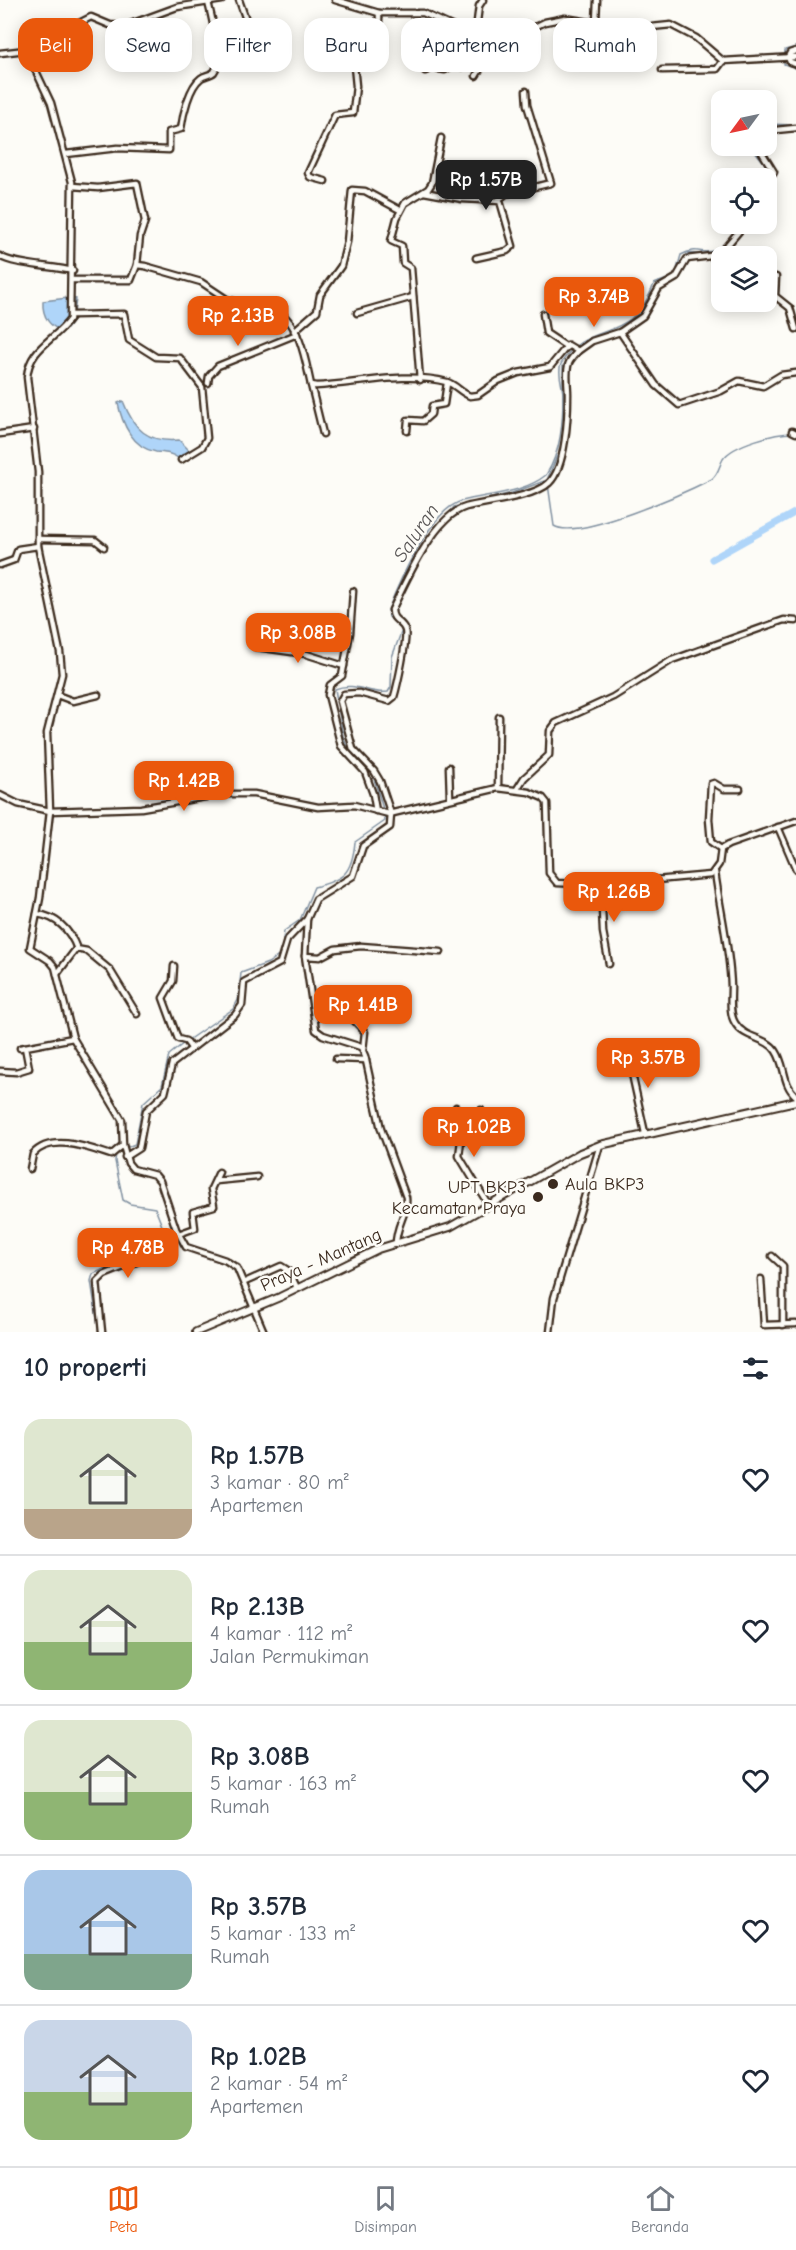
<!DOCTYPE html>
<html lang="id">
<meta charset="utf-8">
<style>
:root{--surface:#fff;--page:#f2f2f3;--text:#1f2937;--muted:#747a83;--line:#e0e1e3;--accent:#ea580c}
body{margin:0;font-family:"Comic Neue",sans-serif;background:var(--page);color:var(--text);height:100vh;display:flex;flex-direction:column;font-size:22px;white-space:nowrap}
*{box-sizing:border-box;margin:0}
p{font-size:20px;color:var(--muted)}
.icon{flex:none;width:33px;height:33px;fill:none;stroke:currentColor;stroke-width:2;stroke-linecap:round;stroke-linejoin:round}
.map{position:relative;height:1332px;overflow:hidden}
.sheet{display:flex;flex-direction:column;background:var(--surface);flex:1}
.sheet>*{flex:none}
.hud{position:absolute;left:18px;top:18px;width:760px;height:54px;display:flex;gap:12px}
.needle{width:39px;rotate:237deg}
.tools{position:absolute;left:711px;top:90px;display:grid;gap:12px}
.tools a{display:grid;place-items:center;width:66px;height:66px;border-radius:12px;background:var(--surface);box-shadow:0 3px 15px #0003;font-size:30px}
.price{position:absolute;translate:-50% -51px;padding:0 14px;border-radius:12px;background:var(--accent);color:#fff;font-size:20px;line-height:39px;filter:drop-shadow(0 2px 3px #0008)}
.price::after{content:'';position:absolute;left:50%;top:36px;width:18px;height:14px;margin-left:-9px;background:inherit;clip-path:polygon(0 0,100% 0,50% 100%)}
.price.active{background:#222;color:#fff}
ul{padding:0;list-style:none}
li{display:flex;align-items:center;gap:18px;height:150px;padding:0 24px}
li+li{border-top:2px solid var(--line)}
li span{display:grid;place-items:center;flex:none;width:168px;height:120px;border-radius:18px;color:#555}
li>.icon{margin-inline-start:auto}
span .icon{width:72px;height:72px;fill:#fffc;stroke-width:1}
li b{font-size:26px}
h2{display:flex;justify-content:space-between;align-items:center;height:72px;padding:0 24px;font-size:26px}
.tag{padding:0 21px;border-radius:18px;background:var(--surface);box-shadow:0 3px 15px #0003;font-size:21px;line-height:54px}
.tag.active{background:var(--accent);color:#fff}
.menu{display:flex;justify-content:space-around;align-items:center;height:84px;border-top:2px solid var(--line);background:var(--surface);font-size:16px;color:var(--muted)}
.menu a{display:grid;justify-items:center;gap:3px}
.menu .active{color:var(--accent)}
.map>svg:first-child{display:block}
.water{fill:#afd5f9;stroke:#8191a1;stroke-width:1.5}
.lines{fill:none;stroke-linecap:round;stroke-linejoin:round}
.stream{stroke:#8191a1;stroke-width:1.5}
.river{stroke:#afd5f9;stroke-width:7}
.minor-casing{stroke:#3b2a1e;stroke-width:9}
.major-casing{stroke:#3b2a1e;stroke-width:10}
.minor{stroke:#fdfcf7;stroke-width:4.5}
.major{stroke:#fdfcf7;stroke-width:6}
.poi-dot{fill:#3b2a1e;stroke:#fdfcf7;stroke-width:2}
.labels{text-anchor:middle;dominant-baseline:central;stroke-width:5;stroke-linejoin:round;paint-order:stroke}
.poi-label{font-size:18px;fill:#3b2a1e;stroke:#fdfcf7;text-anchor:start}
.street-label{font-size:18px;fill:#3b2a1e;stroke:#fdfcf7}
.water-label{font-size:20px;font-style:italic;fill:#585555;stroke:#fdfcf7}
</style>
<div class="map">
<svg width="796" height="1332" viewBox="0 0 796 1332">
<rect width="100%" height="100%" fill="#fdfcf7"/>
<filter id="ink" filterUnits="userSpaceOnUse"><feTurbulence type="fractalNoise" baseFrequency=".0167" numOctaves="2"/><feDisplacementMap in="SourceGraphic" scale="12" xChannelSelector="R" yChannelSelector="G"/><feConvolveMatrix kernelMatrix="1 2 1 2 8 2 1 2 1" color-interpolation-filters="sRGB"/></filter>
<g filter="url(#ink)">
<g class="water">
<path d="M68,298L76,299L73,321L67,329C50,332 42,315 43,301Z"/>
<path d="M123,401C134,430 148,443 179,440L190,451L178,458C171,453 165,453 156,452C133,448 122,424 118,403Z"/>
</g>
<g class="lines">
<g class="stream">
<polyline points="796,47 785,50 784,64 796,68"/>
<polyline points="787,56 792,49 796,49"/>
<polyline points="766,124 796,125"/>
<polyline points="766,127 784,127"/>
<polyline points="755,146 755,151 771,172"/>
<polyline points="766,180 770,173"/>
<polyline points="738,229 741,224"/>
<polyline points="735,233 740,224"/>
<polyline points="679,269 688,253 707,255"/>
<polyline points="652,296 659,282"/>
<polyline points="563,413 563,366 580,345 589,340"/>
<path d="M548,484L554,526C578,541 686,492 712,479C719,473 719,466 723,459C733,444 776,433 793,433"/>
<polyline points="403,578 412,560 454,507 512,493 547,480 557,456"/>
<path d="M349,752L343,736L335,689C355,681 370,695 388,692L391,687L392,657L402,630L389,617L388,610C399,582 431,509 462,501C489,494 524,493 546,475C561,452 563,423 563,395C563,386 557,373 561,364C587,318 631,347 654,284L675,276L681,255C704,242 704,266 732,236"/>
<polyline points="355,758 372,772 383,809"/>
<path d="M282,950L284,931L300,920L314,887C344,880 352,873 355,842L385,821L384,814"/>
<polyline points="188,1040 233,1009 238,1000 241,973 268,963 280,955"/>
<polyline points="120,1150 135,1144 143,1103 162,1086 169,1055 184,1043"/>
<polyline points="99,1332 91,1281 93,1274 153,1247 160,1241 164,1231 155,1208 130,1204 123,1200 115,1161 116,1153"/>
</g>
<polyline class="river" points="712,559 796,512"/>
<g class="minor-casing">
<g id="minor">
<polyline points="239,0 250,31 249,47"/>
<polyline points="335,0 379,13 423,13 475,37 504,42 545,22 565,18 632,29 671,25 696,38 723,61 796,57"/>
<polyline points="596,22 597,0"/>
<polyline points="475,37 479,6 483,0"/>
<path d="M26,50L51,103L72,182L70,319C55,340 29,348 27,377L38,472V546L60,652L62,674L47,733L50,811L40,898L30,948L50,961L55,967L73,1038L122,1120L123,1145L128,1163L133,1169L155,1175L160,1181L176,1229L186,1247L225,1260L237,1268L264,1332"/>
<polyline points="796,51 790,53 788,57 790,62 796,64"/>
<polyline points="0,53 26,50 91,17 110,25 125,26 177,7 222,0"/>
<polyline points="662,70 717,69 723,61"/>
<polyline points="425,71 432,68 445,70 456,63 462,67 465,32"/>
<polyline points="476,76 491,51 493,41"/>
<polyline points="766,131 796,128"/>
<polyline points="758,146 774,172 766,188"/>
<path d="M66,154L117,148L169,150V132L181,129C183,114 189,87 201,78C205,75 211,75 214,72C223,62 211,14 208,2"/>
<polyline points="325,181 310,177 308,173 335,115 353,113 356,86 352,46 379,33 379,13"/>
<polyline points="72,186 98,188 137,183 145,221 140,236 137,265"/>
<polyline points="424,192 462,199 500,201 513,246 507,251 476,258"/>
<polyline points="498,200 506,194 551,183 527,105 526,91"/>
<polyline points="745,224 719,255 687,259 676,278 659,288 643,316 620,332 656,385 679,405 721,391 739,381 763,386 781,375 796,373"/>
<path d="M0,256C12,265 55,266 73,271"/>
<polyline points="776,277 775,296 790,308 796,329"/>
<path d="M73,280H131L137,265L145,266L201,282L228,300L279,311C301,328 305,359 311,385L316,386C357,384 407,371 447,382C456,385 461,393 470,396L478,395L498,381L518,373L550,367L568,345L578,351L592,341L620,332"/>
<polyline points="357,313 413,297"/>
<polyline points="543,314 546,333 567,347"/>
<polyline points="72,315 124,314 129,340 156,357 180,358 202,387 207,438 202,447 181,460"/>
<polyline points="294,331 317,311 320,295 341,266 347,242 352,190 365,191 400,210"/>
<polyline points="420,380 411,268 403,263 402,246 391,241 397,218 405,203 428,189 432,183 441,138"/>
<polyline points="208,383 209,376 218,366 297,334"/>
<polyline points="311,385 323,434"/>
<polyline points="407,431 408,420 423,421 431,414 432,406 444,404 447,383"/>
<polyline points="792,431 796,433"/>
<polyline points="0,434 34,429"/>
<polyline points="38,539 95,540 104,547"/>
<polyline points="0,565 14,560 18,549 38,546"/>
<polyline points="353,591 350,633 342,676 330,685 328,695 341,746 365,772 373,794 376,811"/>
<polyline points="256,647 306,654 344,666"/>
<polyline points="57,695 73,701 98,695"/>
<polyline points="449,767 450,798"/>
<polyline points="498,788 499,717"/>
<polyline points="517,789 524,778 549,755 550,731 556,723 613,697 672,660 764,627 784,620 796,621"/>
<polyline points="0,795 18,804 50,811 141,808 223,794 254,794 318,807 354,805 389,814 498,788 529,792 543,798 547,803 549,873 557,883 601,885 711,875 719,864 721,849 728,845 796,821"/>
<polyline points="778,827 796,869"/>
<polyline points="721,849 711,842 709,819 711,784 714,783 724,789 740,789"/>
<path d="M715,872C720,910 730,949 731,987C731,998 729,1014 735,1023C744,1039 767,1037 776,1051C786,1066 782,1084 796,1096"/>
<polyline points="601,885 603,932 609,964"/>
<path d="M37,914C58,917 70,930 77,949"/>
<polyline points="305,956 307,919"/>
<polyline points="174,966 173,981 163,998 178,1039 186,1041 191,1048"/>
<polyline points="57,974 76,949 87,951 110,970 137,1014"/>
<polyline points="341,991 345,1011 365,1032 363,1050"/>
<polyline points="20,1048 73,1038"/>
<polyline points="627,1051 645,1133"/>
<polyline points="336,1059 366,1060"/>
<polyline points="0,1071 16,1072 29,1068 25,1047"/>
<polyline points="456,1107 463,1125"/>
<polyline points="481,1110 463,1125 459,1156 488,1204"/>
<path d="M125,1157L139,1148L146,1111L165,1093L172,1064L235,1015L242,1005L244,982L280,963L287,940L307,919L316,899L353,876L363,846L390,827L391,814L380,781L374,771L353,749L340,701L344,694L359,693L389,701L394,697C397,687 408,638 405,630C402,621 392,621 392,610C405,583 434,516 466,507C486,502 535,497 549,483C566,467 568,416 568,394C568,385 566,375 568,366C569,360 574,356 578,351"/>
<path d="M30,1169L33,1154C52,1133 89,1148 111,1155L123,1145"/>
<polyline points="216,1181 257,1177"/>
<path d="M396,1244C396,1224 408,1214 406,1197L381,1129L365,1056L361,1047L323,1035L316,1030L305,956L320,957L335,949L361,946L441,952"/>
<polyline points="772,1256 783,1266 783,1325"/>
<polyline points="761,1279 764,1325 796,1324"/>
<polyline points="245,1282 281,1266 289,1271 297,1288"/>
<polyline points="102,1332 97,1282 104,1275 151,1256 173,1236 195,1228 193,1212 214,1206 211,1189 219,1172"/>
<polyline points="550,1332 554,1298 600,1145"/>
</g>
</g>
<g class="major-casing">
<polyline id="major" points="196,1332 280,1297 378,1249 450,1227 580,1153 600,1145 796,1101"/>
</g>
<use href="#minor" class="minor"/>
<use href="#major" class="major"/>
</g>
</g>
<g class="poi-dot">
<circle cx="553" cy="1184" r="6"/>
<circle cx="538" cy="1197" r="6"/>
</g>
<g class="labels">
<g class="poi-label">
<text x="565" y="1184">Aula BKP3</text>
<text x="526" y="1187" text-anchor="end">UPT BKP3<tspan x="526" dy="21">Kecamatan Praya</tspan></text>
</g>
<g class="street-label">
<text transform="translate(321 1260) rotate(-24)">Praya - Mantang</text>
</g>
<g class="water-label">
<text transform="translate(416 533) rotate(-56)">Saluran</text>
</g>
</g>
</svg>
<div class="tools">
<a><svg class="needle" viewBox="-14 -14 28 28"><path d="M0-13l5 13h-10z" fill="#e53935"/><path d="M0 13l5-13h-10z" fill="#747a83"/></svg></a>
<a><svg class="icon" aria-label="locate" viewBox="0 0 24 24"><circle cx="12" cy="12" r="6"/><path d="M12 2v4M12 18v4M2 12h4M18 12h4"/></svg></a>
<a><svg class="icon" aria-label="layers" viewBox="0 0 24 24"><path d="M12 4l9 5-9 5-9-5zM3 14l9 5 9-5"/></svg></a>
</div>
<b class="price active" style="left:486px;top:211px">Rp 1.57B</b>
<b class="price" style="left:594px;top:328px">Rp 3.74B</b>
<b class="price" style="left:238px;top:347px">Rp 2.13B</b>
<b class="price" style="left:298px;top:664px">Rp 3.08B</b>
<b class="price" style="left:184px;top:812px">Rp 1.42B</b>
<b class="price" style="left:614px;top:923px">Rp 1.26B</b>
<b class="price" style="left:363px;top:1036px">Rp 1.41B</b>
<b class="price" style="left:648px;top:1089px">Rp 3.57B</b>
<b class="price" style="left:474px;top:1158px">Rp 1.02B</b>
<b class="price" style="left:128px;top:1279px">Rp 4.78B</b>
<div class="hud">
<a class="tag active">Beli</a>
<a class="tag">Sewa</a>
<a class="tag">Filter</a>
<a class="tag">Baru</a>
<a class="tag">Apartemen</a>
<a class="tag">Rumah</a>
</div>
</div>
<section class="sheet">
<h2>10 properti<svg class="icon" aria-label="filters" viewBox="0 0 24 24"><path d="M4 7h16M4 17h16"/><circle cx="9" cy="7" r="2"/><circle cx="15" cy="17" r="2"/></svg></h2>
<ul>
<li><span style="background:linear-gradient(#dfe7d0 75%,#b9a48a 0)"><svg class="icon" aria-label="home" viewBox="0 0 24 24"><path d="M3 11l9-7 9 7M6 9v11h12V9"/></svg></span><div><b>Rp 1.57B</b><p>3 kamar · 80 m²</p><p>Apartemen</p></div><svg class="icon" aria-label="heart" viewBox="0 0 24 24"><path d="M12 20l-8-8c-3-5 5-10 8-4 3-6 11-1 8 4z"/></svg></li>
<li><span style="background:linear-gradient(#dfe7d0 60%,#8fb573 0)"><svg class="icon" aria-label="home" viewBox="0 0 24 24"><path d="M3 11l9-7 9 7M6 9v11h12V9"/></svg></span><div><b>Rp 2.13B</b><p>4 kamar · 112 m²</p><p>Jalan Permukiman</p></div><svg class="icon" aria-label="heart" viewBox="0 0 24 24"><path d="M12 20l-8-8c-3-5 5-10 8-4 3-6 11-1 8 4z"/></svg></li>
<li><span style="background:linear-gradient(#dfe7d0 60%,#8fb573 0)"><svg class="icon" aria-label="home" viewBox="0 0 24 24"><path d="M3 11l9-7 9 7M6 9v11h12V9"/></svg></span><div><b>Rp 3.08B</b><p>5 kamar · 163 m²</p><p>Rumah</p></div><svg class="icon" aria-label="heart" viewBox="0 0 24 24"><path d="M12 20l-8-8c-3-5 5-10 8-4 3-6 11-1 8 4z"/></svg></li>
<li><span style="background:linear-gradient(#a9c7e8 70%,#7fa58c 0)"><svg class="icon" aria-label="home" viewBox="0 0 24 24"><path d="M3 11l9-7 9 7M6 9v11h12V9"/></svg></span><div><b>Rp 3.57B</b><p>5 kamar · 133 m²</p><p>Rumah</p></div><svg class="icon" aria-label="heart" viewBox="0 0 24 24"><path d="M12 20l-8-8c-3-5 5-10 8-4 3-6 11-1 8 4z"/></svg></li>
<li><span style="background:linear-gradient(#c9d6e8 60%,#8fb573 0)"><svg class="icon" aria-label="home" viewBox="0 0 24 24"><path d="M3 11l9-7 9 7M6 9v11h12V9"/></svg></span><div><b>Rp 1.02B</b><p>2 kamar · 54 m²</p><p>Apartemen</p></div><svg class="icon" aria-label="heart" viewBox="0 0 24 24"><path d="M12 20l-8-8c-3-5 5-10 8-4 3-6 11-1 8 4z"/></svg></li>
</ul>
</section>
<nav class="menu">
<a class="active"><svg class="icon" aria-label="map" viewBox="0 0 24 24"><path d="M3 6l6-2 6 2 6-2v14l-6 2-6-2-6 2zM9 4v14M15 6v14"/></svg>Peta</a>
<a><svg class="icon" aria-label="saved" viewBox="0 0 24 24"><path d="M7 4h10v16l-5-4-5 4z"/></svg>Disimpan</a>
<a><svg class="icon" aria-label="home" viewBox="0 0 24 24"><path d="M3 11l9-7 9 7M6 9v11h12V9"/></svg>Beranda</a>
</nav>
